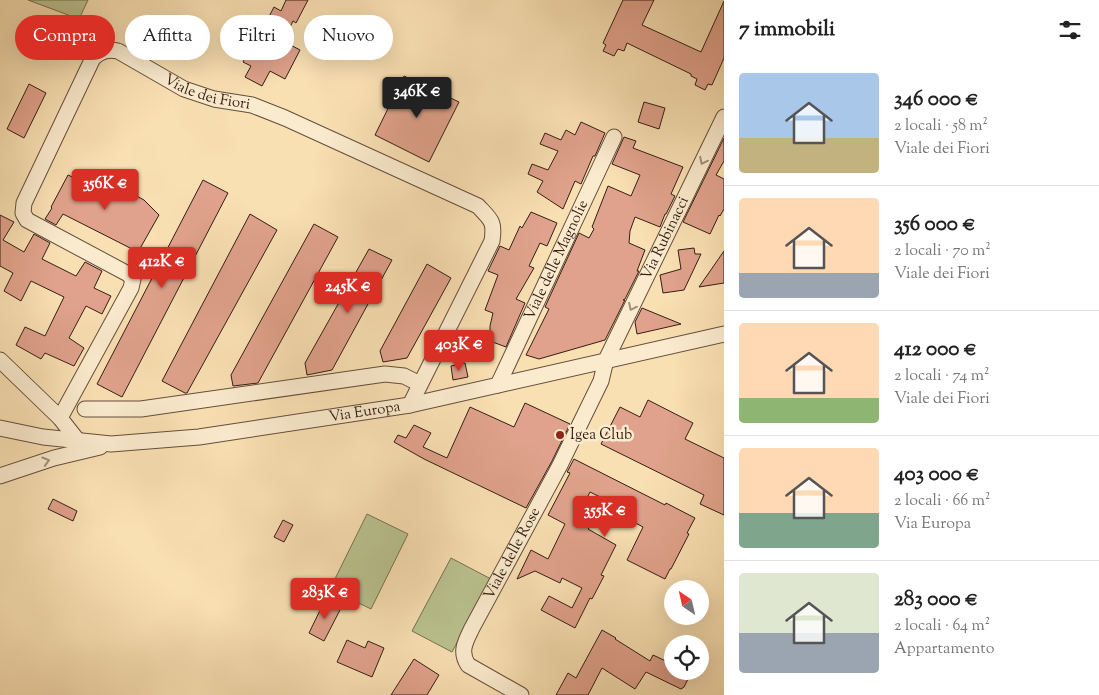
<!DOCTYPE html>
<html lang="it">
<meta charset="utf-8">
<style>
:root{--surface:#fff;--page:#f2f2f2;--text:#222;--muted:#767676;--line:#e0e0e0;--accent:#d93025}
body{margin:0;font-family:"Sorts Mill Goudy",serif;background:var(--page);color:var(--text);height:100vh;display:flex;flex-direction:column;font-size:19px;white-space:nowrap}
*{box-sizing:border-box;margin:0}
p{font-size:16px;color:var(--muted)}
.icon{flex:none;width:28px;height:28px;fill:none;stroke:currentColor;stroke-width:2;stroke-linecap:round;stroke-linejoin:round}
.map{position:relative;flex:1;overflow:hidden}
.side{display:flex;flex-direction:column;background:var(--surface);width:375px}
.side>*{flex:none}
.guide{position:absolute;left:15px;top:15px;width:475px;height:45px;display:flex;gap:10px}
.needle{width:32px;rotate:326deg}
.tools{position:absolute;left:664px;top:580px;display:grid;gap:10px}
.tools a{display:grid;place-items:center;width:45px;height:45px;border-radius:50%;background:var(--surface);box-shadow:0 5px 20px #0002;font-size:25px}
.price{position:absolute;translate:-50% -42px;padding:0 11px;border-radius:5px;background:var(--accent);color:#fff;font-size:16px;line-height:32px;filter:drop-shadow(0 1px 2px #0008)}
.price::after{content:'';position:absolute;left:50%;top:30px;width:15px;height:11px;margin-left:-8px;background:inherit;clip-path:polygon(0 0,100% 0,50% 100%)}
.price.active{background:#222;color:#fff}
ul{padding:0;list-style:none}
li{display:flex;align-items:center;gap:15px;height:125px;padding:0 15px}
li+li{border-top:1px solid var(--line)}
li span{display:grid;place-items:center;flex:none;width:140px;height:100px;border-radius:5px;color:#555}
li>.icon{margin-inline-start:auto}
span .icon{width:60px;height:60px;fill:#fffc;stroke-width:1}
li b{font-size:21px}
h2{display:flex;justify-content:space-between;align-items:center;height:60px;padding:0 15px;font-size:21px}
.chip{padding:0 18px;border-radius:22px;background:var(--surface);box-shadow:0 5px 20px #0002;font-size:18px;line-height:45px}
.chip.active{background:var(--accent);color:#fff}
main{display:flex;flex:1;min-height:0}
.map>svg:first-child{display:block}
.green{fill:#bac38f;stroke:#777052}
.building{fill:#e0a28c;stroke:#341e15}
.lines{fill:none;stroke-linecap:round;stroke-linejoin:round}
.minor-casing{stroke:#654e3c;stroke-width:17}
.minor{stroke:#fbebce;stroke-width:15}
.oneway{stroke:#a18f7b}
.poi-dot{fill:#8f2418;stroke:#fbebce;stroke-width:2}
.labels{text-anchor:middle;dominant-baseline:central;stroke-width:5;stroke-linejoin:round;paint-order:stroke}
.street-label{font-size:15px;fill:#341e15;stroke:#fbebce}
.poi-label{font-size:15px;fill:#341e15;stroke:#fbebce;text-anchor:start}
</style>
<main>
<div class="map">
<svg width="724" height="695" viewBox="0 0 724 695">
<rect width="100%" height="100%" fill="#f9e0b3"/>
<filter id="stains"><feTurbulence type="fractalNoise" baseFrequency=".004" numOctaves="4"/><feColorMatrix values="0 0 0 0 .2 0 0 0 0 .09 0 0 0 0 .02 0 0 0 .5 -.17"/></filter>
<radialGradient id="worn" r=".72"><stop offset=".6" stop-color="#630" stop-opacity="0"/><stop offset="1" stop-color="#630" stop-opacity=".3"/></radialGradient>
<g class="green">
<polygon points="28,0 88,0 79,19"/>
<polygon points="367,514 408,534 371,609 330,589"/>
<polygon points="451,558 491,579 452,652 412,631"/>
</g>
<g class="building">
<polygon points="286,0 308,0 296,23 293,21 283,41 300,50 285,79 270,71 262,86 245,77 251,66 243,62 249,51 244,48 255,26 262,30 274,7 281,11"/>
<polygon points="623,0 654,0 642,25 701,52 724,1 724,58 712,85 708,84 705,90 695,85 697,79 691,76 691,74 627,43 624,51 618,49 614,56 603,51 606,45 603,43"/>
<polygon points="404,76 459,102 429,162 375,135"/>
<polygon points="29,84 46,93 24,138 7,129"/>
<polygon points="644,102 665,108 659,129 638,122"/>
<polygon points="581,122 605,133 595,156 593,156 581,184 575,181 563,209 537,192 543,181 528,174 532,164 548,170 558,151 540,144 545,133 561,140 566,130 575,135"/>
<polygon points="624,137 636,141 633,148 683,167 671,194 675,196 666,214 665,214 660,227 635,217 630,231 629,243 645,250 637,271 639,271 625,299 623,300 625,300 605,340 539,359 526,355 549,309 545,307 579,233 589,238 594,229 592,227 608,186 631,196 640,175 612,164"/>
<polygon points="724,138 724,161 716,175 724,179 724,209 720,216 719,215 710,234 683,222"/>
<polygon points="68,175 88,184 91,179 124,189 144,200 159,215 138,252 63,214 56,225 45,219 52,208 51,207"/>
<polygon points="203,180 228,193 122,397 97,384"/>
<polygon points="531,212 557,223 547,246 540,243 529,266 534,268 516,299 525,303 506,347 490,341 490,326 493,313 485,310 498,275 488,271 500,246 509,250 520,226 522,228"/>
<polygon points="250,214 277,230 187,393 185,393 162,381"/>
<polygon points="0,215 14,222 3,240 24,252 34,234 50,243 42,259 76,276 85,262 102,271 94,288 111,296 102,314 86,306 69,338 84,348 74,366 45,353 41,359 16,345 25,327 45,336 64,297 31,281 21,301 4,291 13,273 0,266"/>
<polygon points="314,224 338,237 258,383 233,386 231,375"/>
<polygon points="694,248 695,254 701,254 684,290 663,293 660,275 681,269 678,250"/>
<polygon points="369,249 392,260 332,370 307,375 305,363"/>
<polygon points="724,251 724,283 699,287"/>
<polygon points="427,264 451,278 407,358 383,362 380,351"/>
<polygon points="642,308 681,324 637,334 635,322"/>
<polygon points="465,363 468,377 453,380 451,366"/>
<polygon points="648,400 693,423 685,439 724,458 724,515 700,504 704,495 601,444 620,407 640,417"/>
<polygon points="525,403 570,424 552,461 526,508 424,459 394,442 398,435 406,438 414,425 431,433 423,447 447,458 470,407 514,427"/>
<polygon points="574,459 665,505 666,503 695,518 687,533 689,534 671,569 670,569 665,579 627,560 643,527 619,514 622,508 590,492 576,520 590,527 588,529 616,545 601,575 604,576 592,599 590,598 575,628 541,610 549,596 572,608 582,588 562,578 560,583 535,571 517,579 531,550 548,559 564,526 565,524 548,515 570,473 567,472"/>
<polygon points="53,499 77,511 73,521 48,509"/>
<polygon points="283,520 293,525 284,542 274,537"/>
<polygon points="325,600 341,608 324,641 309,633"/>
<polygon points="602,630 616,638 615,639 650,661 653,655 672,664 672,671 692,671 684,687 681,689 646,672 635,689 602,668 588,695 556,695 568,673 576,678"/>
<polygon points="347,640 365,648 368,641 384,648 372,677 337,662"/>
<polygon points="414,659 439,675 427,695 391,695"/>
</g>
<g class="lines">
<g class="minor-casing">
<g id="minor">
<polyline points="0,360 60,418 78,441"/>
<path id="s1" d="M498,385L614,137"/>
<polyline points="85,409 141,409 385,374 404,376 420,384"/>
<path id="s2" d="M60,418L131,288L133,279L128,274L27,220L23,213L24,203L93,58C101,51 108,49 118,51L184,89L214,99L252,105L285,118L478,206C491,220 495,221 492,241L410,405"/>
<path id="s3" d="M0,428L43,437L111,444L199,437L410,405L724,334"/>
<polyline points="0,476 54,458 100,447"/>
<path id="s4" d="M521,695L468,665C459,651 466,641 472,628L560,465L601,381L606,360L724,117"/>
</g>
</g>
<use href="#minor" class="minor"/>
</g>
<defs><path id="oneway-chevron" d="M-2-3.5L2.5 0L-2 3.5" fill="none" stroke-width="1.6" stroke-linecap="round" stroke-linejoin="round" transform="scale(1.25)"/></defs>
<g class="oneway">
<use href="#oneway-chevron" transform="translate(703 161) rotate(116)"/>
<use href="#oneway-chevron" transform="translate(632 307) rotate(116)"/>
<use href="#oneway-chevron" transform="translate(46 461) rotate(-17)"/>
</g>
<circle class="poi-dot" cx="560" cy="435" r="5"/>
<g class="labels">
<g class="street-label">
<text stroke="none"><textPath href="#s2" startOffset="584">Viale dei Fiori</textPath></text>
<text stroke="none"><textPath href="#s4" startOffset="536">Via Rubinacci</textPath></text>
<text stroke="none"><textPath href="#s1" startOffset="138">Viale delle Magnolie</textPath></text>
<text stroke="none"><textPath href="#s3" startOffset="368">Via Europa</textPath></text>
<text stroke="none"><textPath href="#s4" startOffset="185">Viale delle Rose</textPath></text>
</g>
<g class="poi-label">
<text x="570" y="435">Igea Club</text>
</g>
</g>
<rect width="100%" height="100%" filter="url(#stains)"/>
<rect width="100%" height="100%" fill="url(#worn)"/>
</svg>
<div class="tools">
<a><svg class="needle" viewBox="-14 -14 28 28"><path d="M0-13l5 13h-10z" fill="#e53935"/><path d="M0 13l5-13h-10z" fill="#767676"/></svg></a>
<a><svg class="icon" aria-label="locate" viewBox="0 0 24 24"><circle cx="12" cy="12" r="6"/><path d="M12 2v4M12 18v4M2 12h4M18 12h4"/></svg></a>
</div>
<b class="price active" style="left:417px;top:119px">346K €</b>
<b class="price" style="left:105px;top:211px">356K €</b>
<b class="price" style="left:162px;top:289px">412K €</b>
<b class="price" style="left:348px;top:314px">245K €</b>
<b class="price" style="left:459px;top:372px">403K €</b>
<b class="price" style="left:605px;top:538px">355K €</b>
<b class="price" style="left:325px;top:620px">283K €</b>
<div class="guide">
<a class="chip active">Compra</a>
<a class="chip">Affitta</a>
<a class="chip">Filtri</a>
<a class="chip">Nuovo</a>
</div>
</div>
<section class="side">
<h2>7 immobili<svg class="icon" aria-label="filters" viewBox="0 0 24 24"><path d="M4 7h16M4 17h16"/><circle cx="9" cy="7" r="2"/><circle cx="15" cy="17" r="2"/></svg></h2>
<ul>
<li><span style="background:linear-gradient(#a9c7e8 65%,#c2b280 0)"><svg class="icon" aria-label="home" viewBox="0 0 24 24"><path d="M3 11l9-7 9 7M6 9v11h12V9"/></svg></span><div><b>346 000 €</b><p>2 locali · 58 m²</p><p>Viale dei Fiori</p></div></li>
<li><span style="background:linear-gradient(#ffd9b3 75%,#9aa5b1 0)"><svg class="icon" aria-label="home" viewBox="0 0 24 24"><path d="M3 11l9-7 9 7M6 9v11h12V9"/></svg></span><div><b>356 000 €</b><p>2 locali · 70 m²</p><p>Viale dei Fiori</p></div></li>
<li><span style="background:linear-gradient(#ffd9b3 75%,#8fb573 0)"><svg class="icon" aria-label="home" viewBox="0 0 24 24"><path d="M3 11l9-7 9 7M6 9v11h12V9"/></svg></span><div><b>412 000 €</b><p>2 locali · 74 m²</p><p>Viale dei Fiori</p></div></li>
<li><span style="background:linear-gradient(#ffd9b3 65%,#7fa58c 0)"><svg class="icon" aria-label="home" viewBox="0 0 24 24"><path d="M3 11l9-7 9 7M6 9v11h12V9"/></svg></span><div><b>403 000 €</b><p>2 locali · 66 m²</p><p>Via Europa</p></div></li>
<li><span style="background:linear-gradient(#dfe7d0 60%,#9aa5b1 0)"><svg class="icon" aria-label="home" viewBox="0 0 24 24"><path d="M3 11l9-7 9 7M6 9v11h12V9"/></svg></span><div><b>283 000 €</b><p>2 locali · 64 m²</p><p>Appartamento</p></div></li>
</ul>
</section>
</main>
